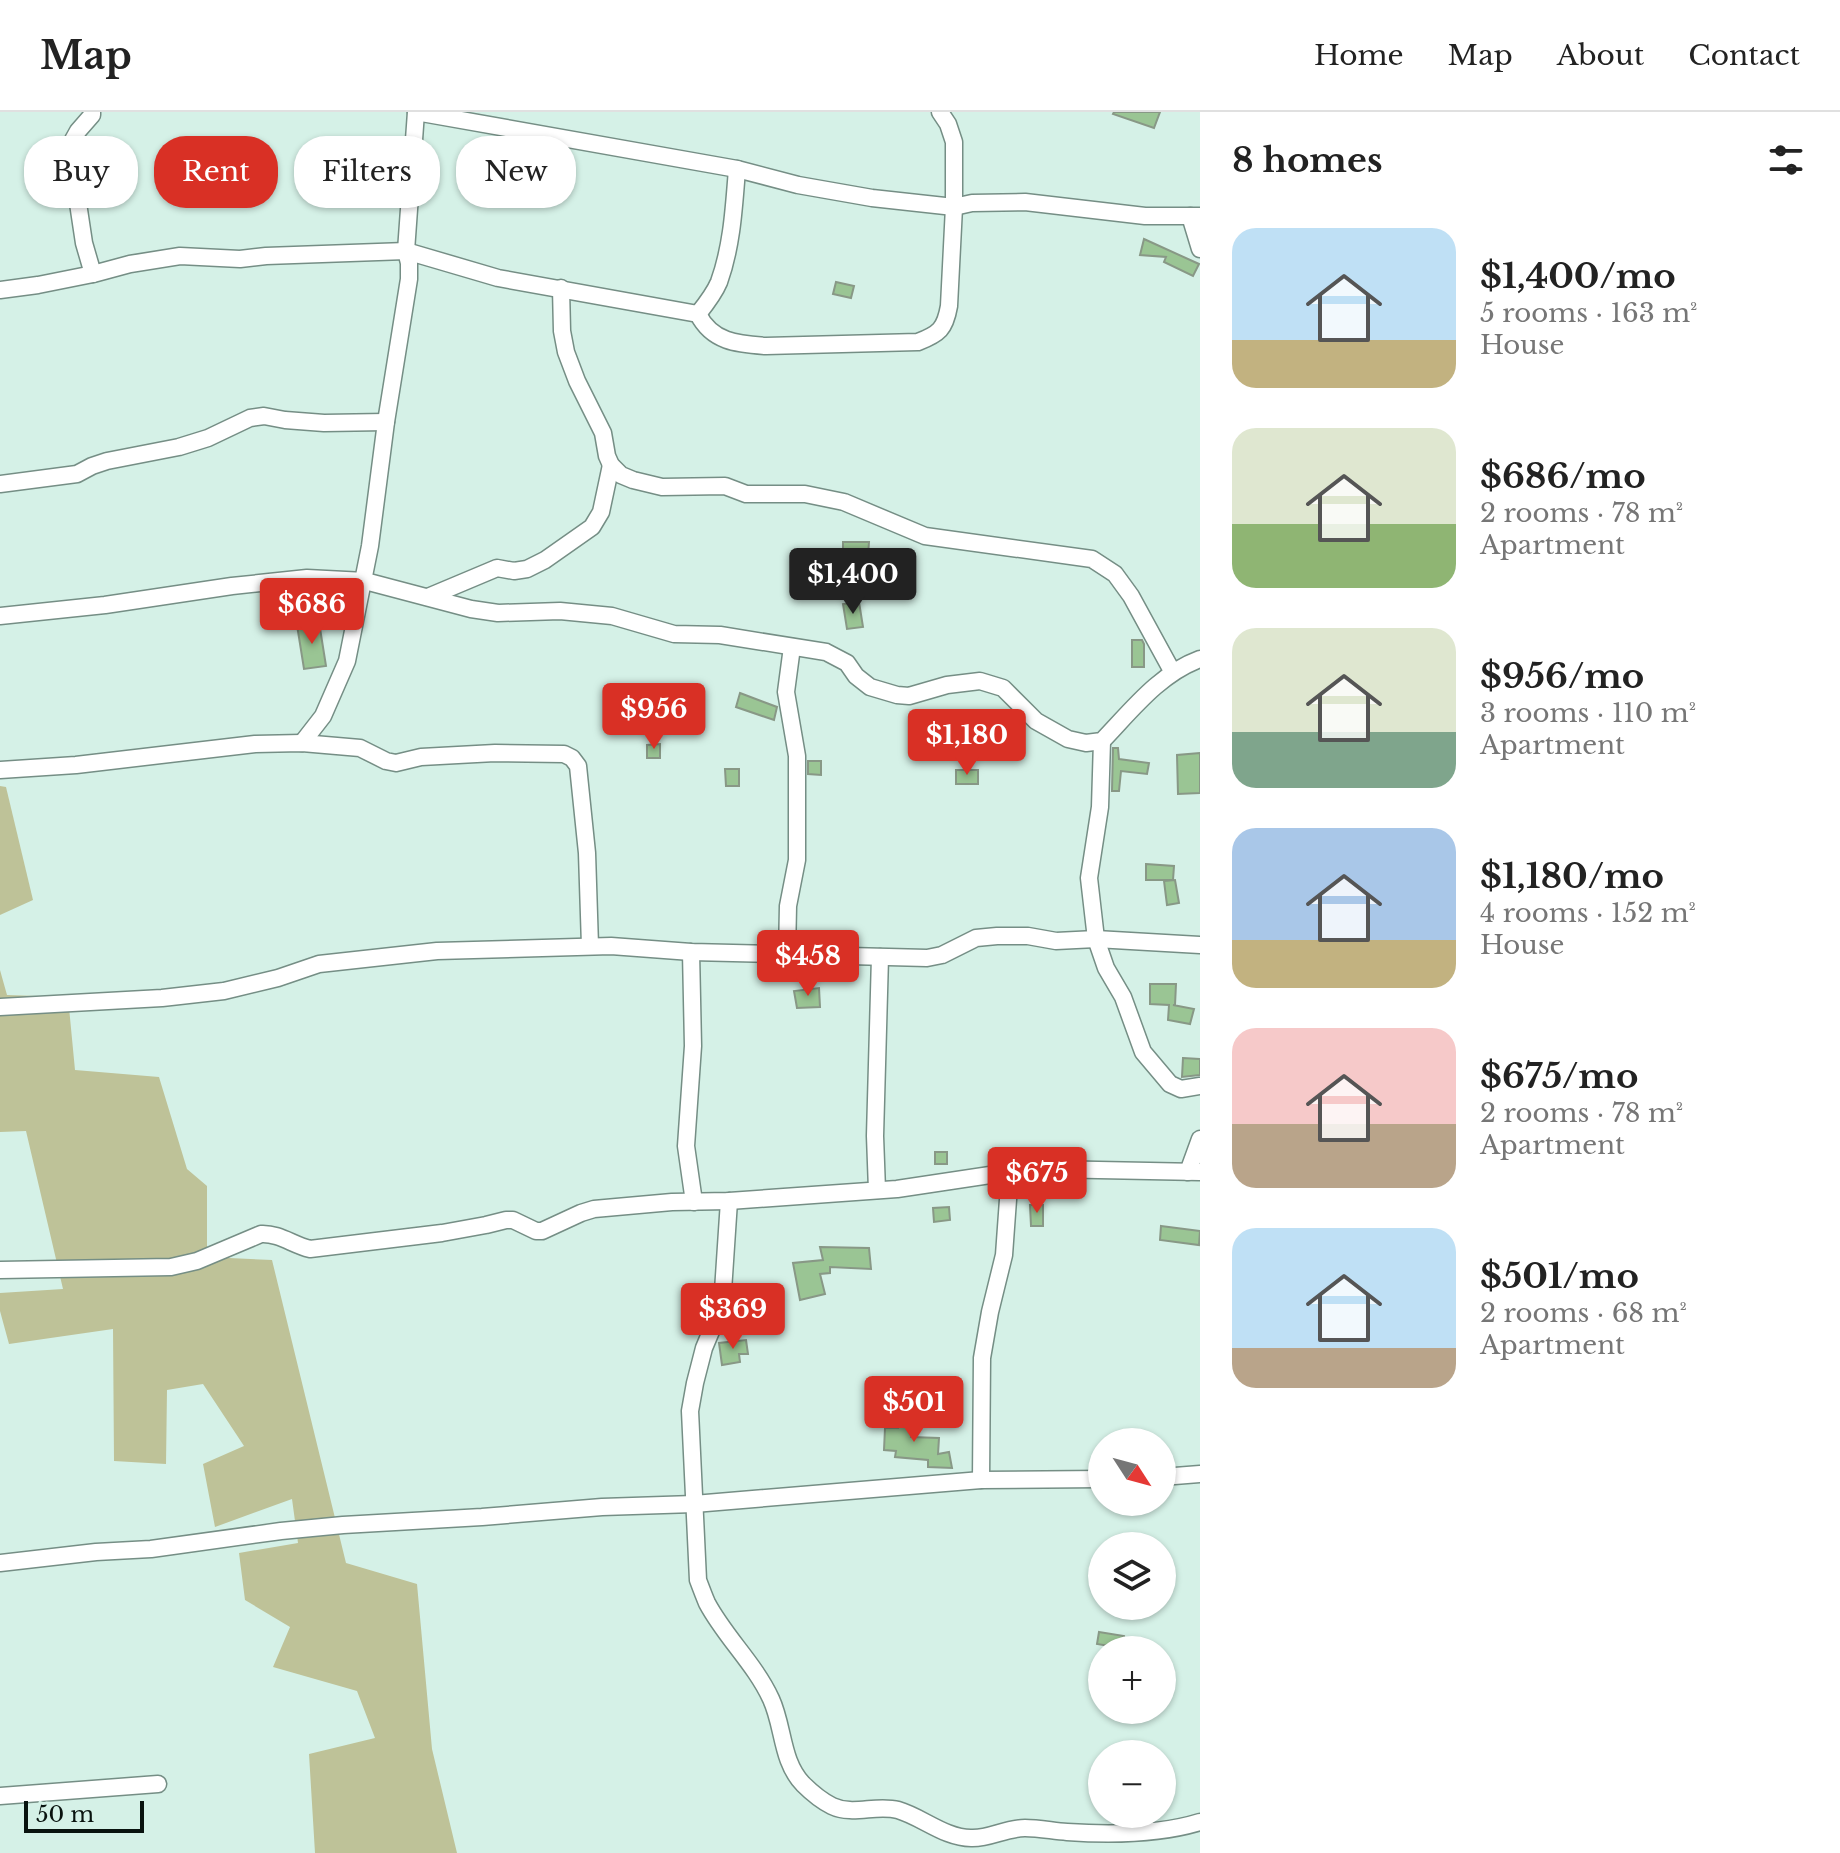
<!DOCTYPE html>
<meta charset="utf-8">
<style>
:root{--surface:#fff;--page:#f6f6f6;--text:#222;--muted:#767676;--line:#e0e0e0;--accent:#d93025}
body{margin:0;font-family:"Libre Baskerville",serif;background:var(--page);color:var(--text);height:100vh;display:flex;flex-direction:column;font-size:30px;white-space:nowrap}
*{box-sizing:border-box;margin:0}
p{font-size:26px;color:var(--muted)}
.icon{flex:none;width:44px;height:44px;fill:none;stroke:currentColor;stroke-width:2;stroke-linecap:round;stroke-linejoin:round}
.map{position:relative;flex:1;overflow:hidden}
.panel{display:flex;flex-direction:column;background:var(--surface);width:640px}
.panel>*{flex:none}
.hud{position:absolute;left:24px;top:24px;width:760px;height:72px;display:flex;gap:16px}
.needle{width:52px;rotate:126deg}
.tools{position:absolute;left:1088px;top:1316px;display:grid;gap:16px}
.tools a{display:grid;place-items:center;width:88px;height:88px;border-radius:50%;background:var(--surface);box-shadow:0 2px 6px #0004;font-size:40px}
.scale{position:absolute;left:24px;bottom:20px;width:120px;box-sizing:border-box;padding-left:8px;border:4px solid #09130f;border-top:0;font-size:22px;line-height:28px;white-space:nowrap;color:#09130f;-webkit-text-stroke:6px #d5f1e7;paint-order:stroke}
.price{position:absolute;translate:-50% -68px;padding:0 18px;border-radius:8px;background:var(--accent);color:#fff;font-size:26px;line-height:52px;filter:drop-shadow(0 2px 4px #0008)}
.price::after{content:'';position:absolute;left:50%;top:48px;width:24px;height:18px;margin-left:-12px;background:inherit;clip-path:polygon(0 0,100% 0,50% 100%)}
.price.current{background:#222;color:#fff}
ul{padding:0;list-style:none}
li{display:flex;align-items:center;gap:24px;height:200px;padding:0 32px}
li span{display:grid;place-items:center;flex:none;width:224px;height:160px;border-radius:24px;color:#555}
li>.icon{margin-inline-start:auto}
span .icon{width:96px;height:96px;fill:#fffc;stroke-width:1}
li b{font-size:34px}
h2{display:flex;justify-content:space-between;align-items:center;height:96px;padding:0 32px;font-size:34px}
.chip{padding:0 28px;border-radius:32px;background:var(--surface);box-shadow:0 2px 6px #0004;font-size:28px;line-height:72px}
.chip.current{background:var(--accent);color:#fff}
header{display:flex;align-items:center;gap:48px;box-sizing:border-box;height:112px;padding:0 40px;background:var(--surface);border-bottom:2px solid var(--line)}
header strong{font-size:38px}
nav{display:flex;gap:44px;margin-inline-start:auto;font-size:28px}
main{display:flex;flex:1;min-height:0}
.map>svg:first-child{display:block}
.green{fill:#bec298}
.building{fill:#9ac594;stroke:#889886;stroke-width:2}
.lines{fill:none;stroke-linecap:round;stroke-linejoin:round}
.minor-casing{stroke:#758e85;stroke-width:19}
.minor{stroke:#fff;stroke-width:16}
</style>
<header>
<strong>Map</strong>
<nav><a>Home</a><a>Map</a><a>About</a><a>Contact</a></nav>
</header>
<main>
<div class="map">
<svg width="1200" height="1741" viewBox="0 0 1200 1741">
<rect width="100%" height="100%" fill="#d5f1e7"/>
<g class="green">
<polygon points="0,674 6,675 33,788 0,803"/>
<polygon points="0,858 7,883 68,885 75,958 159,965 187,1057 207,1074 207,1145 272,1148 346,1451 417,1472 432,1637 457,1741 315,1741 309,1642 375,1626 357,1579 273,1555 290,1515 245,1488 239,1441 298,1431 292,1387 215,1415 203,1352 244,1334 203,1272 167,1278 166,1352 114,1349 113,1217 9,1232 0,1199 0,1181 63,1177 26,1019 0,1020"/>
</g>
<g class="building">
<polygon points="1114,0 1160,0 1154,16 1113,2"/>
<polygon points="1144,127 1199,152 1193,164 1164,150 1166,145 1140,143"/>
<polygon points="836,170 854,174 851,186 833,182"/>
<polygon points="843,430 869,430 868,443 843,443"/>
<polygon points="859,490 863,515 847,517 843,492"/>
<polygon points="319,510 326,554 304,557 297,513"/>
<polygon points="1132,528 1142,528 1144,532 1144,555 1132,555"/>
<polygon points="740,581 777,595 774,608 736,595"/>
<polygon points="660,632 660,646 647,646 647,633"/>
<polygon points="1113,636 1118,636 1119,647 1149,651 1147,662 1121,659 1119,679 1112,679"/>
<polygon points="1200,641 1200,681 1178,682 1177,643"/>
<polygon points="808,649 821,649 821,663 808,662"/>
<polygon points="725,657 739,657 739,674 726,674"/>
<rect x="956" y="658" width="22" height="14"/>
<polygon points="1146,752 1174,754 1173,768 1146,768"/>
<polygon points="1175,768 1179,791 1167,793 1164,769"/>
<polygon points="1150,872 1176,872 1175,893 1173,893 1194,897 1190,912 1168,908 1169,893 1150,892"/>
<polygon points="819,876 820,895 797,896 794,879"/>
<polygon points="1183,946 1200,947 1200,963 1182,965"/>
<rect x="935" y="1040" width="12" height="12"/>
<polygon points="1030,1093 1043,1093 1043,1114 1031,1114"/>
<polygon points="949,1095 950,1108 934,1110 933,1096"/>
<polygon points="1161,1114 1200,1119 1199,1133 1160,1128"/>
<polygon points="820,1135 869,1136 871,1157 830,1155 830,1161 820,1162 825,1182 800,1188 793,1151 823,1148"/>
<polygon points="746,1228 748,1242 739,1242 740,1250 722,1253 719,1231"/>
<polygon points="913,1300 911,1325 939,1326 938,1342 949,1340 952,1356 928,1355 928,1348 895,1345 896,1339 884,1338 885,1316 898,1316 897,1301"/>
<polygon points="1099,1520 1124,1524 1122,1536 1097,1532"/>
</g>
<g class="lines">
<g class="minor-casing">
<g id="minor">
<polyline points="92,0 92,3 78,19 73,28 70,38 84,131 93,162"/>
<polyline points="416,0 737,57 798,73 872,86 954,95 972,91 1025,90 1145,104 1200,104"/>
<polyline points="1190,104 1200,137"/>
<polyline points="561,176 562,219 566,240 577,269 603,321 607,344 611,353 621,363 633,368 662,375 725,374 746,382 805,382 844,390 925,424 1092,447 1115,462 1131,484 1172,559"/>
<polyline points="0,178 38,173 93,162 130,152 180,144 240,147 266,144 406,139 498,166 698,202"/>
<path d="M698,202C712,230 737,232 766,234L918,230C939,222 945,217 949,194L954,95V30L948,12L940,0"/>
<path d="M698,202C706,192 714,182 719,170C732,134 734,95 737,57"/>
<polyline points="0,372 77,362 92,354 107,349 179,335 208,326 250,306 264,304 285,308 324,311 386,310"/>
<polyline points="428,485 497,456 514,459 527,457 545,448 592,415 601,400 611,353"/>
<path d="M0,504L105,493L232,474L307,466L365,469L471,497L498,501L560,499L612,504L674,522L720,523L826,540L847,551L856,564L870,575L897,583L909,584L947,573L980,569L1003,576L1036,609L1068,627L1086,631L1102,629C1131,599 1159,562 1200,547"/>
<polyline points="1102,629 1100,695 1089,766 1096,827 1106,856 1123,885 1143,940 1170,972 1181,977 1200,974"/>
<polyline points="302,631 323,604 347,549 370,434 386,310 409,167 409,151 406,139 416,0"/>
<polyline points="0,658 76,653 255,632 302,631 360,636 386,649 396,651 421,645 495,641 564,642 572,646 578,654 587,741 590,834"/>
<polyline points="691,840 693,934 686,1034 694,1090"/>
<polyline points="787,842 788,794 797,748 797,644 786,580 792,535"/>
<polyline points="0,895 162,886 224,879 278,866 319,852 437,839 611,834 691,840 927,846 942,843 976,826 997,824 1028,824 1056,829 1096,827 1200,833"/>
<polyline points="1188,1060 1200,1027"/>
<polyline points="877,1078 875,1024 880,845"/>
<path d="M729,1089L723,1179L717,1205L704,1236L695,1271L690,1299L698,1468C701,1476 704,1484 707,1491C725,1525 755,1552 771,1587C784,1615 781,1649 803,1672C810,1679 822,1689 832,1694C853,1704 876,1692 898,1698C922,1705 945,1726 971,1726C989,1727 1006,1716 1025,1716C1039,1716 1053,1719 1067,1720C1111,1723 1158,1723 1200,1710"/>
<path d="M0,1158L171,1155L197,1149L261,1122C279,1121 293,1133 310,1137L442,1121L486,1113L506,1108H513L536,1119H542L581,1101L594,1097L672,1090L729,1089L897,1077L1010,1060L1048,1057L1200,1060"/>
<polyline points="1162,1365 1200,1362"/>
<polyline points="981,1368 982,1246 990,1200 1004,1143 1010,1060"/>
<polyline points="0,1451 96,1440 151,1437 281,1419 343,1413 482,1405 602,1395 694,1392 981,1368 1102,1367"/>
<polyline points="0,1684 158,1672"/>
</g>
</g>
<use href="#minor" class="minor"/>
</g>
</svg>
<div class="tools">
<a><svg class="needle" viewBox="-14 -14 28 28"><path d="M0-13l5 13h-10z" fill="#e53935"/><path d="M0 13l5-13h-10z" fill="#767676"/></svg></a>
<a><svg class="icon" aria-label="layers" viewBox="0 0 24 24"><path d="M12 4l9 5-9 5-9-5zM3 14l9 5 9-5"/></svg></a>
<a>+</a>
<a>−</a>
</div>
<div class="scale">50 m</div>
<b class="price current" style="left:853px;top:504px">$1,400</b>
<b class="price" style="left:312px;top:534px">$686</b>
<b class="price" style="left:654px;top:639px">$956</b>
<b class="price" style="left:967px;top:665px">$1,180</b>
<b class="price" style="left:808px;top:886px">$458</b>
<b class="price" style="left:1037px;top:1103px">$675</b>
<b class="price" style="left:733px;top:1239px">$369</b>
<b class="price" style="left:914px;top:1332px">$501</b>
<div class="hud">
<a class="chip">Buy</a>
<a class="chip current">Rent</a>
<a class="chip">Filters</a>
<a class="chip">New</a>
</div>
</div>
<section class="panel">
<h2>8 homes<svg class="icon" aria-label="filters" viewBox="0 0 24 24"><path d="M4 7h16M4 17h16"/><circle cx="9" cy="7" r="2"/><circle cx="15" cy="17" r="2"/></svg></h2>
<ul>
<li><span style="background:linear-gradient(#bfe0f5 70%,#c2b280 0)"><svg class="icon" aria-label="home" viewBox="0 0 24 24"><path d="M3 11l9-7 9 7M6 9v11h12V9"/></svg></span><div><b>$1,400/mo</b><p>5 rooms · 163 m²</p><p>House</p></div></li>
<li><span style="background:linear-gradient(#dfe7d0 60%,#8fb573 0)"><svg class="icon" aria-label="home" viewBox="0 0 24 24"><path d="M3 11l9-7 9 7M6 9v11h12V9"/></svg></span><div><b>$686/mo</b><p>2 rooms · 78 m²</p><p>Apartment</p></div></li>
<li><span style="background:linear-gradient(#dfe7d0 65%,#7fa58c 0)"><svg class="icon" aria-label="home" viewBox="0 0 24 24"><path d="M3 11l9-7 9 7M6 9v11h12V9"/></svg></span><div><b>$956/mo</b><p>3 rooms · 110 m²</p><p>Apartment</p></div></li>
<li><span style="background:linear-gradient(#a9c7e8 70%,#c2b280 0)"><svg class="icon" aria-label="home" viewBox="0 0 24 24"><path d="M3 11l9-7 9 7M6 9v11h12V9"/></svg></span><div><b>$1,180/mo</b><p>4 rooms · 152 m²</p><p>House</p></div></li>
<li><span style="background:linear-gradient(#f6c9c9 60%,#b9a48a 0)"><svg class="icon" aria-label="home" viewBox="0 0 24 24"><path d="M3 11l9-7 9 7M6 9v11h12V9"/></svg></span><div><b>$675/mo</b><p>2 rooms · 78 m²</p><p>Apartment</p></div></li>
<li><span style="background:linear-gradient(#bfe0f5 75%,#b9a48a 0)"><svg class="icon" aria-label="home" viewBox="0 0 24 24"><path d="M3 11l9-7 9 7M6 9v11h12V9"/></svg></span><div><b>$501/mo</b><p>2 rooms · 68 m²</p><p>Apartment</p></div></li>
</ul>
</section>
</main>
